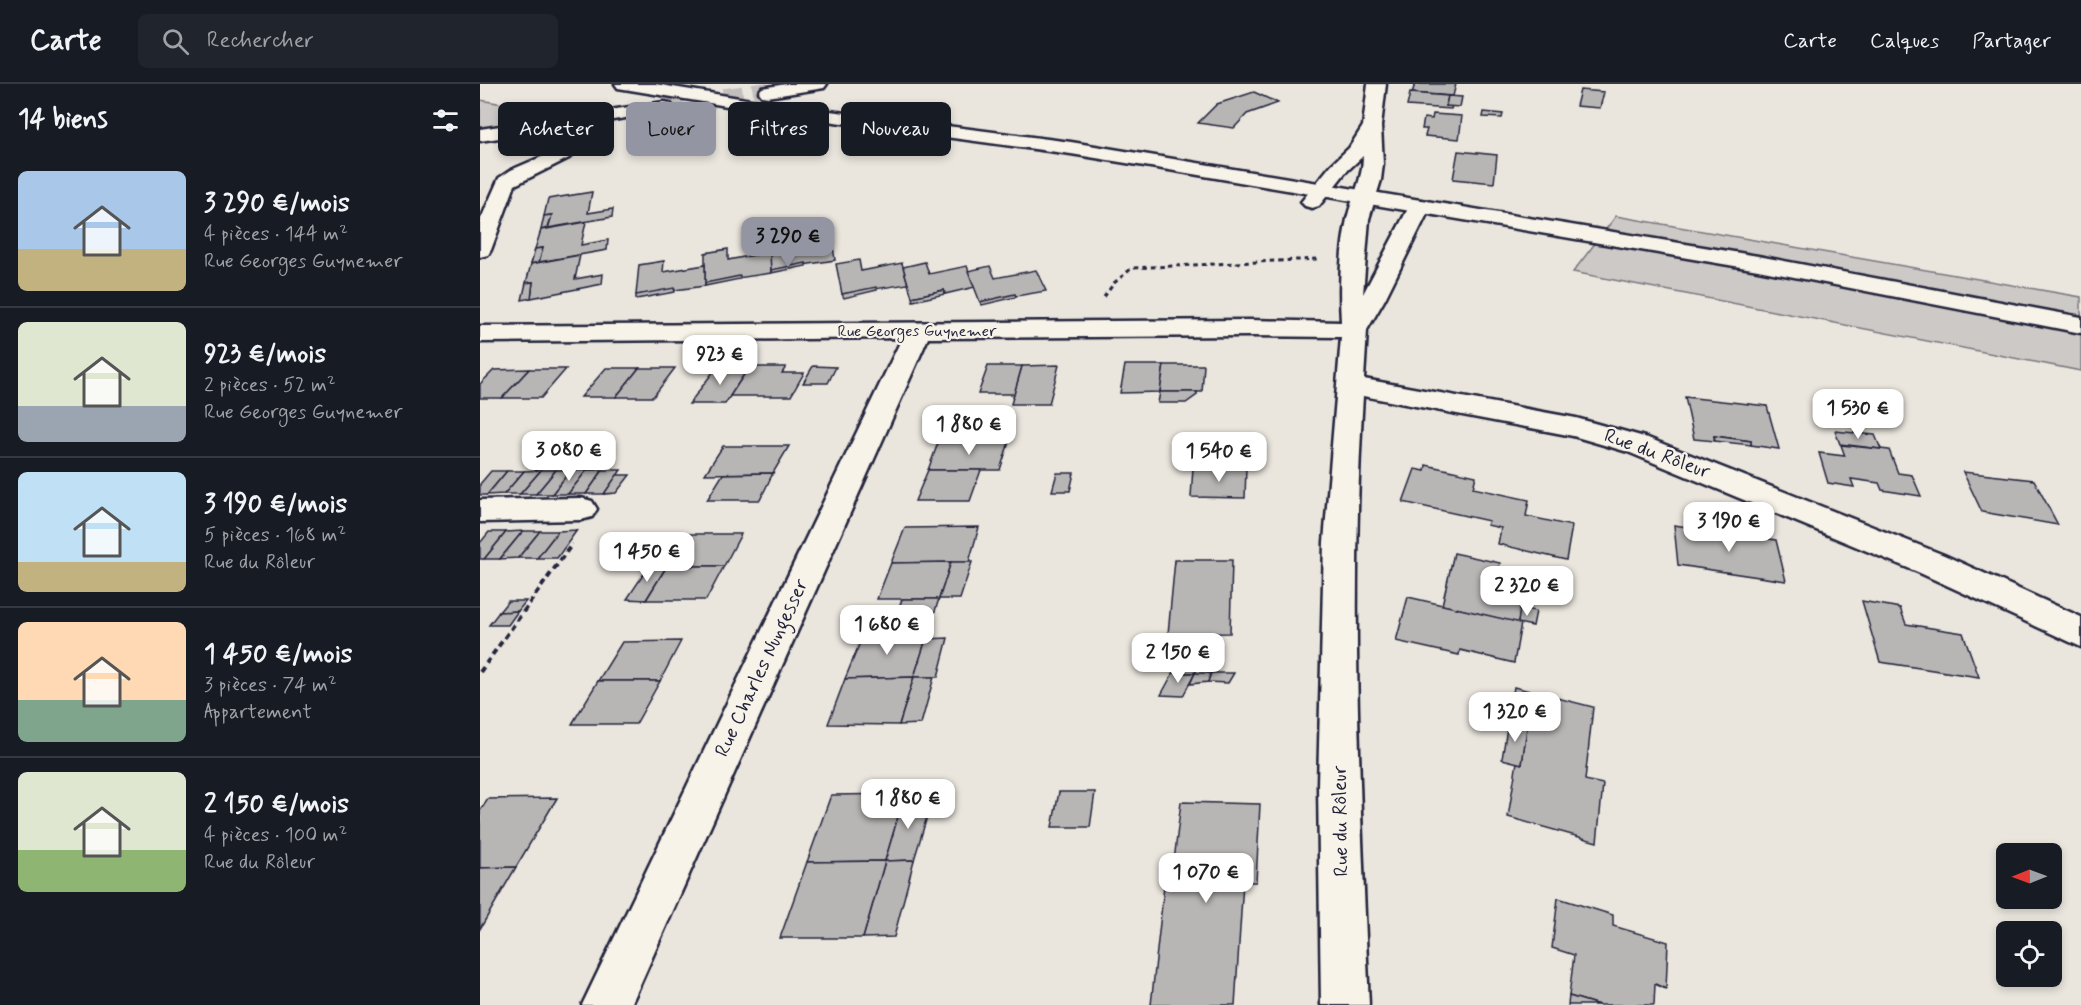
<!DOCTYPE html>
<html lang="fr">
<meta charset="utf-8">
<style>
:root{--surface:#171b24;--page:#20242c;--text:#f1f3f6;--muted:#9ea1a6;--line:#363941;--accent:#9495a2}
body{margin:0;font-family:Mynerve,sans-serif;background:var(--page);color:var(--text);height:100vh;display:flex;flex-direction:column;font-size:22px;white-space:nowrap}
*{box-sizing:border-box;margin:0}
p{font-size:20px;color:var(--muted)}
.icon{flex:none;width:33px;height:33px;fill:none;stroke:currentColor;stroke-width:2;stroke-linecap:round;stroke-linejoin:round}
.map{position:relative;flex:1;overflow:hidden}
.details{display:flex;flex-direction:column;background:var(--surface);width:480px}
.details>*{flex:none}
.hud{position:absolute;left:18px;top:18px;width:570px;height:54px;display:flex;gap:12px}
.needle{width:39px;rotate:269deg}
.fabs{position:absolute;left:1516px;top:759px;display:grid;gap:12px}
.fabs a{display:grid;place-items:center;width:66px;height:66px;border-radius:9px;background:var(--surface);box-shadow:0 3px 9px #0003;font-size:30px}
.price{position:absolute;translate:-50% -51px;padding:0 14px;border-radius:12px;background:#fff;color:#222;font-size:20px;line-height:39px;filter:drop-shadow(0 2px 3px #0008)}
.price::after{content:'';position:absolute;left:50%;top:36px;width:18px;height:14px;margin-left:-9px;background:inherit;clip-path:polygon(0 0,100% 0,50% 100%)}
.price.current{background:var(--accent);color:#111}
ul{padding:0;list-style:none}
li{display:flex;align-items:center;gap:18px;height:150px;padding:0 18px}
li+li{border-top:2px solid var(--line)}
li span{display:grid;place-items:center;flex:none;width:168px;height:120px;border-radius:9px;color:#555}
li>.icon{margin-inline-start:auto}
span .icon{width:72px;height:72px;fill:#fffc;stroke-width:1}
li b{font-size:26px}
h2{display:flex;justify-content:space-between;align-items:center;height:72px;padding:0 18px;font-size:26px}
.tag{padding:0 21px;border-radius:9px;background:var(--surface);box-shadow:0 3px 9px #0003;font-size:21px;line-height:54px}
.tag.current{background:var(--accent);color:#111}
header{display:flex;align-items:center;gap:36px;box-sizing:border-box;height:84px;padding:0 30px;background:var(--surface);border-bottom:2px solid var(--line)}
header strong{font-size:28px}
nav{display:flex;gap:33px;margin-inline-start:auto;font-size:21px}
.search{width:420px;height:54px;background:var(--page);display:flex;align-items:center;gap:15px;box-sizing:border-box;padding:0 21px;border-radius:9px;color:var(--muted);font-size:22px}
main{display:flex;flex:1;min-height:0}
.map>svg:first-child{display:block}
.green{fill:#cdc9c6;stroke:#787680;stroke-width:1.5}
.building{fill:#b8b6b5;stroke:#22223b;stroke-width:1.5}
.lines{fill:none;stroke-linecap:round;stroke-linejoin:round}
.minor-tunnel{stroke:#c2bfbd;stroke-width:20;stroke-dasharray:20 10;stroke-linecap:butt}
.minor-casing{stroke:#22223b;stroke-width:5}
.major-casing{stroke:#22223b;stroke-width:5}
.path-far1{stroke:#22223b;stroke-width:3;stroke-dasharray:4.5 4;stroke-linecap:butt}
.path{stroke:#22223b;stroke-width:4;stroke-dasharray:6 4.5;stroke-linecap:butt}
.minor{fill:#f7f3e8;fill-rule:evenodd}
.major{fill:#f7f3e8;fill-rule:evenodd}
.labels{text-anchor:middle;dominant-baseline:central;stroke-width:4.5;stroke-linejoin:round;paint-order:stroke}
.far-street-label{font-size:16px;fill:#22223b;stroke:#f7f3e8}
.street-label{font-size:20px;fill:#22223b;stroke:#f7f3e8}
</style>
<header>
<strong>Carte</strong>
<div class="search"><svg class="icon" aria-label="search" viewBox="0 0 24 24"><circle cx="10" cy="10" r="6"/><path d="M15 15l6 6"/></svg>Rechercher</div>
<nav><a>Carte</a><a>Calques</a><a>Partager</a></nav>
</header>
<main>
<section class="details">
<h2>14 biens<svg class="icon" aria-label="filters" viewBox="0 0 24 24"><path d="M4 7h16M4 17h16"/><circle cx="9" cy="7" r="2"/><circle cx="15" cy="17" r="2"/></svg></h2>
<ul>
<li><span style="background:linear-gradient(#a9c7e8 65%,#c2b280 0)"><svg class="icon" aria-label="home" viewBox="0 0 24 24"><path d="M3 11l9-7 9 7M6 9v11h12V9"/></svg></span><div><b>3 290 €/mois</b><p>4 pièces · 144 m²</p><p>Rue Georges Guynemer</p></div></li>
<li><span style="background:linear-gradient(#dfe7d0 70%,#9aa5b1 0)"><svg class="icon" aria-label="home" viewBox="0 0 24 24"><path d="M3 11l9-7 9 7M6 9v11h12V9"/></svg></span><div><b>923 €/mois</b><p>2 pièces · 52 m²</p><p>Rue Georges Guynemer</p></div></li>
<li><span style="background:linear-gradient(#bfe0f5 75%,#c2b280 0)"><svg class="icon" aria-label="home" viewBox="0 0 24 24"><path d="M3 11l9-7 9 7M6 9v11h12V9"/></svg></span><div><b>3 190 €/mois</b><p>5 pièces · 168 m²</p><p>Rue du Rôleur</p></div></li>
<li><span style="background:linear-gradient(#ffd9b3 65%,#7fa58c 0)"><svg class="icon" aria-label="home" viewBox="0 0 24 24"><path d="M3 11l9-7 9 7M6 9v11h12V9"/></svg></span><div><b>1 450 €/mois</b><p>3 pièces · 74 m²</p><p>Appartement</p></div></li>
<li><span style="background:linear-gradient(#dfe7d0 65%,#8fb573 0)"><svg class="icon" aria-label="home" viewBox="0 0 24 24"><path d="M3 11l9-7 9 7M6 9v11h12V9"/></svg></span><div><b>2 150 €/mois</b><p>4 pièces · 100 m²</p><p>Rue du Rôleur</p></div></li>
</ul>
</section>
<div class="map">
<svg width="1601" height="921" viewBox="0 0 1601 921">
<rect width="100%" height="100%" fill="#eae6de"/>
<filter id="ink" filterUnits="userSpaceOnUse"><feTurbulence type="fractalNoise" baseFrequency=".0167" numOctaves="2"/><feDisplacementMap in="SourceGraphic" scale="12" xChannelSelector="R" yChannelSelector="G"/><feConvolveMatrix kernelMatrix="1 2 1 2 8 2 1 2 1" color-interpolation-filters="sRGB"/></filter>
<g filter="url(#ink)">
<g class="green">
<polygon points="0,16 87,31 0,45"/>
<polygon points="1136,132 1601,213 1601,287 1093,188"/>
</g>
<g class="building">
<polygon points="935,0 976,0 973,12 932,9"/>
<polygon points="1100,6 1124,8 1120,24 1096,22"/>
<polygon points="774,8 798,19 767,30 754,44 718,39 737,20"/>
<polygon points="930,9 968,12 966,22 972,22 971,25 927,22"/>
<polygon points="968,12 982,13 980,23 966,22"/>
<polygon points="1004,28 1023,30 1022,34 1003,33"/>
<polygon points="953,30 982,32 979,55 945,52 947,45 942,45 944,34 952,35"/>
<polygon points="978,67 1017,71 1014,99 973,95"/>
<polygon points="112,108 108,129 133,125 132,133 68,144 72,131 64,132 68,115"/>
<polygon points="72,131 68,144 61,146 64,132"/>
<polygon points="106,138 101,161 128,156 127,166 59,178 63,164 55,165 61,146"/>
<polygon points="311,153 312,164 352,156 355,176 291,186 288,157"/>
<polygon points="63,164 59,178 51,180 55,165"/>
<polygon points="248,165 248,176 290,168 291,189 225,199 225,169"/>
<polygon points="100,171 95,195 123,190 122,200 51,214 53,198 46,199 51,180"/>
<polygon points="379,176 381,187 422,179 428,200 362,210 356,180"/>
<polygon points="184,177 183,188 225,181 225,202 156,211 159,181"/>
<polygon points="445,178 449,190 487,182 495,203 465,210 464,206 432,213 423,183"/>
<polygon points="326,179 326,182 291,189 291,186"/>
<polygon points="510,182 515,194 556,186 566,207 500,218 488,187"/>
<polygon points="260,192 260,195 225,202 225,199"/>
<polygon points="53,198 51,214 42,216 46,199"/>
<polygon points="396,203 397,206 364,214 362,210"/>
<polygon points="194,204 195,208 156,215 156,211"/>
<polygon points="464,206 465,210 433,217 432,213"/>
<polygon points="535,210 536,213 502,221 500,218"/>
<polygon points="579,281 569,320 531,320 542,282"/>
<polygon points="645,281 684,281 680,308 640,309"/>
<polygon points="684,281 724,281 722,308 680,308"/>
<polygon points="333,282 356,283 348,299 323,299"/>
<polygon points="508,282 542,282 534,310 498,310"/>
<polygon points="269,283 245,320 209,320 236,284"/>
<polygon points="269,283 306,283 302,289 324,289 311,312 250,312"/>
<polygon points="126,284 159,284 136,313 101,313"/>
<polygon points="159,284 195,284 173,313 136,313"/>
<polygon points="49,285 86,285 61,314 22,314"/>
<polygon points="49,285 22,314 0,314 0,300 14,286"/>
<polygon points="680,308 717,308 717,311 706,319 678,319"/>
<polygon points="1205,313 1287,322 1299,365 1271,361 1271,357 1234,352 1235,357 1214,355"/>
<polygon points="1355,347 1395,351 1401,365 1360,360"/>
<polygon points="1234,352 1271,357 1271,361 1235,357"/>
<polygon points="716,356 767,356 766,383 713,384"/>
<polygon points="529,358 520,386 448,386 458,359"/>
<polygon points="1361,361 1409,366 1418,389 1432,391 1441,412 1402,406 1399,399 1371,395 1374,403 1348,399 1339,369 1365,372"/>
<polygon points="243,362 309,362 293,389 225,390"/>
<polygon points="946,381 996,392 993,404 1049,416 1046,432 1092,442 1086,476 1018,460 1021,444 1007,441 1009,437 923,418 935,385 945,387"/>
<polygon points="766,383 765,414 711,413 713,384"/>
<polygon points="61,386 76,386 56,410 40,410"/>
<polygon points="61,386 40,410 24,410 44,387"/>
<polygon points="76,386 91,386 72,410 56,410"/>
<polygon points="91,386 107,386 88,410 72,410"/>
<polygon points="107,386 123,386 106,410 88,410"/>
<polygon points="123,386 141,386 124,410 106,410"/>
<polygon points="448,386 501,386 490,417 435,417"/>
<polygon points="11,387 27,387 7,411 0,411 0,400"/>
<polygon points="27,387 44,387 24,410 7,411"/>
<polygon points="1483,388 1554,396 1578,441 1502,428"/>
<polygon points="293,389 280,416 227,416 243,390"/>
<polygon points="577,389 594,389 590,407 572,407"/>
<polygon points="137,391 150,391 136,409 124,410"/>
<polygon points="1194,441 1296,456 1306,497 1198,481"/>
<polygon points="499,443 489,478 411,479 425,444"/>
<polygon points="97,446 77,474 57,474 78,447"/>
<polygon points="43,447 20,475 4,475 26,448"/>
<polygon points="43,447 60,447 38,474 20,475"/>
<polygon points="60,447 78,447 57,474 38,474"/>
<polygon points="9,448 26,448 4,475 0,475 0,459"/>
<polygon points="207,450 261,450 244,482 187,482"/>
<polygon points="190,456 204,456 187,482 175,482"/>
<polygon points="974,469 1020,479 1013,513 1042,519 1038,539 962,521"/>
<polygon points="695,476 752,476 750,549 688,550"/>
<polygon points="471,478 459,515 397,515 411,479"/>
<polygon points="471,478 492,478 480,515 459,515"/>
<polygon points="169,482 187,482 166,516 147,515"/>
<polygon points="187,482 244,482 226,516 166,516"/>
<polygon points="928,513 1041,539 1034,579 980,566 979,571 916,557"/>
<polygon points="422,515 459,515 453,533 416,533"/>
<polygon points="28,517 46,517 38,527 19,528"/>
<polygon points="1382,517 1420,524 1426,540 1483,549 1499,593 1400,578"/>
<polygon points="1040,524 1056,527 1053,542 1038,539"/>
<polygon points="38,527 28,541 9,541 19,528"/>
<polygon points="448,550 434,593 365,595 383,551"/>
<polygon points="468,554 458,593 434,593 446,555"/>
<polygon points="712,554 735,555 715,589 693,589"/>
<polygon points="201,557 180,597 118,597 142,558"/>
<polygon points="693,589 715,589 703,612 681,611"/>
<polygon points="715,589 731,589 728,598 710,600"/>
<polygon points="731,589 754,589 748,599 728,598"/>
<polygon points="434,593 419,641 348,640 365,595"/>
<polygon points="434,593 454,593 441,640 419,641"/>
<polygon points="118,597 180,597 156,640 92,640"/>
<polygon points="1034,603 1113,623 1105,696 1123,700 1117,758 1028,733 1037,678 1042,680 1047,643 1028,638"/>
<polygon points="1028,638 1047,643 1042,680 1022,675"/>
<polygon points="579,708 615,708 610,743 572,743"/>
<polygon points="425,710 405,777 327,778 351,711"/>
<polygon points="77,714 36,783 0,784 0,727 8,715"/>
<polygon points="423,716 452,716 434,776 405,777"/>
<polygon points="701,718 780,720 776,798 763,798 755,921 671,921 685,793 692,794"/>
<polygon points="434,776 414,853 383,854 405,777"/>
<polygon points="405,777 383,854 300,854 327,778"/>
<polygon points="36,783 0,845 0,784"/>
<polygon points="1078,814 1133,831 1133,842 1188,858 1186,905 1175,900 1174,921 1119,921 1089,912 1094,871 1072,864"/>
<polygon points="1089,912 1119,921 1088,921"/>
</g>
<g class="lines">
<polyline class="minor-tunnel" points="184,23 288,8"/>
<g class="minor-casing">
<g id="minor">
<polygon points="306,0 347,0 344,4 338,5 288,13 282,12 279,8 282,4"/>
<path d="M888,0H906L901,42L903,80L901,96L889,135L883,210L932,117L940,116L948,117L951,122L905,215L887,246L884,295L1096,334L1168,354L1464,471L1601,533V563L1440,489L1148,368L1093,352L883,312C870,515 880,718 889,921H841L838,701L844,458L861,253L769,252L448,254L151,921H102L422,254L0,258V242L769,236L861,238C859,205 860,168 867,135C872,113 883,95 883,72L865,89L839,122L832,124L825,122L821,118L851,81L869,64L883,42Z"/>
<polygon points="184,18 190,19 193,23 190,27 0,57 0,45"/>
<polygon points="82,64 89,66 92,70 89,74 35,101 11,166 8,171 0,173 0,137 19,94 31,86"/>
<polygon points="101,414 112,417 117,425 112,433 101,436 0,438 0,416"/>
</g>
</g>
<g class="major-casing">
<polygon id="major" points="135,0 175,0 295,20 591,58 1278,172 1601,233 1601,249 1278,186 689,86 591,70 295,30 144,5 138,4"/>
</g>
<polyline class="path-far1" points="624,213 634,199 652,184 838,175"/>
<polyline class="path" points="0,588 92,460"/>
<use href="#minor" class="minor"/>
<use href="#major" class="major"/>
</g>
</g>
<g class="labels">
<g class="far-street-label">
<text x="437" y="247">Rue Georges Guynemer</text>
</g>
<g class="street-label">
<text transform="translate(1177 370) rotate(20)">Rue du Rôleur</text>
<text transform="translate(282 584) rotate(-65)">Rue Charles Nungesser</text>
<text transform="translate(861 737) rotate(-91)">Rue du Rôleur</text>
</g>
</g>
</svg>
<div class="fabs">
<a><svg class="needle" viewBox="-14 -14 28 28"><path d="M0-13l5 13h-10z" fill="#e53935"/><path d="M0 13l5-13h-10z" fill="#9ea1a6"/></svg></a>
<a><svg class="icon" aria-label="locate" viewBox="0 0 24 24"><circle cx="12" cy="12" r="6"/><path d="M12 2v4M12 18v4M2 12h4M18 12h4"/></svg></a>
</div>
<b class="price current" style="left:308px;top:184px">3 290 €</b>
<b class="price" style="left:240px;top:302px">923 €</b>
<b class="price" style="left:1378px;top:356px">1 530 €</b>
<b class="price" style="left:489px;top:372px">1 880 €</b>
<b class="price" style="left:89px;top:398px">3 080 €</b>
<b class="price" style="left:739px;top:399px">1 540 €</b>
<b class="price" style="left:1249px;top:469px">3 190 €</b>
<b class="price" style="left:167px;top:499px">1 450 €</b>
<b class="price" style="left:1047px;top:533px">2 320 €</b>
<b class="price" style="left:407px;top:572px">1 680 €</b>
<b class="price" style="left:698px;top:600px">2 150 €</b>
<b class="price" style="left:1035px;top:659px">1 320 €</b>
<b class="price" style="left:428px;top:746px">1 880 €</b>
<b class="price" style="left:726px;top:820px">1 070 €</b>
<div class="hud">
<a class="tag">Acheter</a>
<a class="tag current">Louer</a>
<a class="tag">Filtres</a>
<a class="tag">Nouveau</a>
</div>
</div>
</main>
